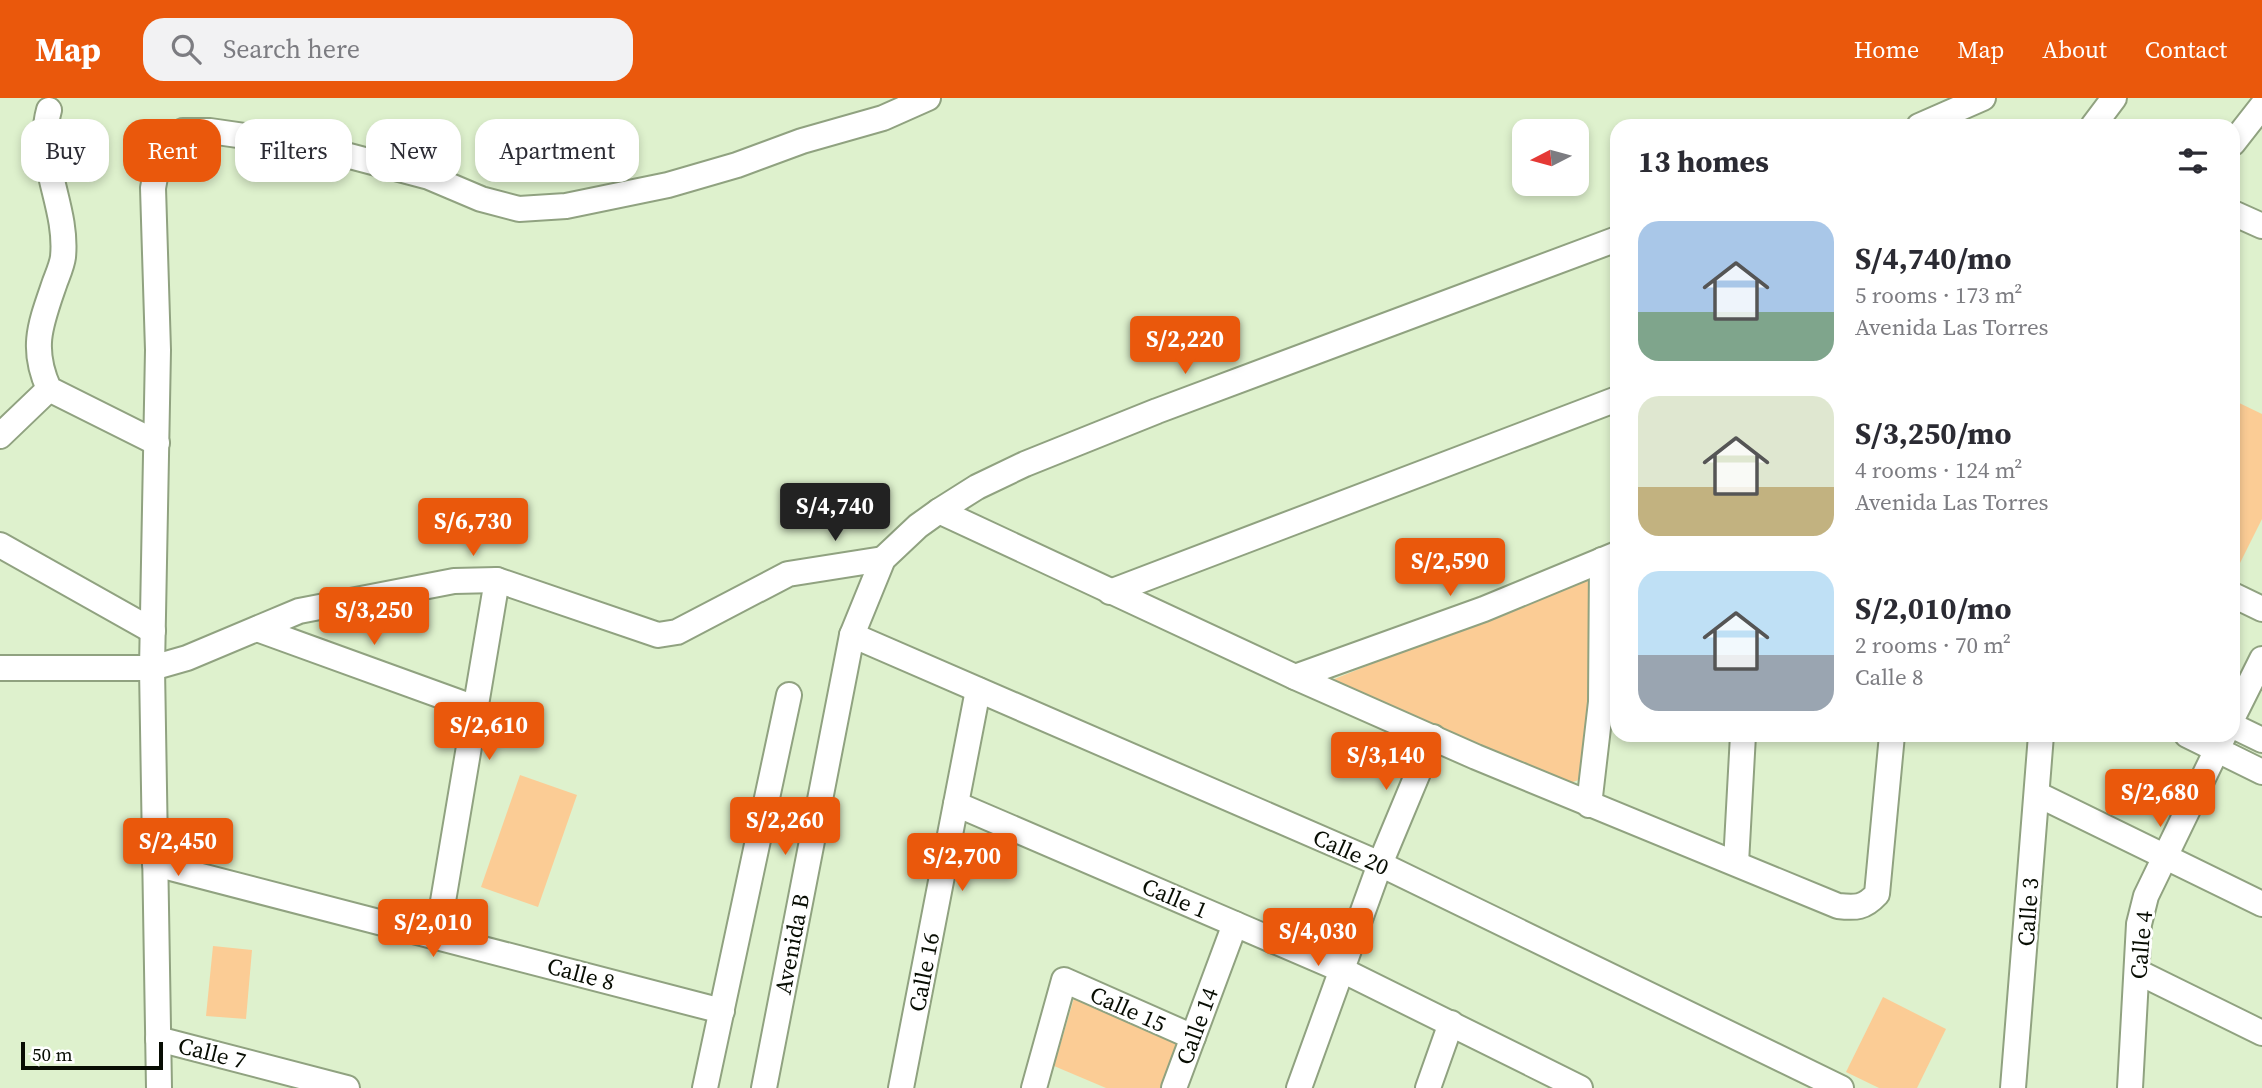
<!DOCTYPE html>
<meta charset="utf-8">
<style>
:root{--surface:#fff;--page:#f2f2f3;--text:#2b2b33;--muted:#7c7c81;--accent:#ea580c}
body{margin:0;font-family:"Source Serif 4",serif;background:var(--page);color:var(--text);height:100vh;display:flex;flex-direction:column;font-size:26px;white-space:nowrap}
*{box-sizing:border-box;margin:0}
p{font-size:23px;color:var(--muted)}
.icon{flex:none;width:38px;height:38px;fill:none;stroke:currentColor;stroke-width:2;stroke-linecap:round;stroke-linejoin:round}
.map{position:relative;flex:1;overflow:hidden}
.drawer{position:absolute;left:1610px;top:21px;width:630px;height:623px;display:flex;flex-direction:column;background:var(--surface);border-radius:21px;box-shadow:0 4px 10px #0003}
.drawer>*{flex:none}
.banner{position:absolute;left:21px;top:21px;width:665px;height:63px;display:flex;gap:14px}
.needle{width:46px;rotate:264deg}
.buttons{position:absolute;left:1512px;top:21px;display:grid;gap:14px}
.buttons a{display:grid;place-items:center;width:77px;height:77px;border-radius:14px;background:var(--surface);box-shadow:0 4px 10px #0003;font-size:35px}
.scale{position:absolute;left:21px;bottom:18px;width:142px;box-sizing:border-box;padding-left:7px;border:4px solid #080d03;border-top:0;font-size:19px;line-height:24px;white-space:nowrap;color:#080d03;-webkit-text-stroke:5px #fff;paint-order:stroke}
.price{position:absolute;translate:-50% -60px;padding:0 16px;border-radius:7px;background:var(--accent);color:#fff;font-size:23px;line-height:46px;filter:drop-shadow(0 2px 4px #0008)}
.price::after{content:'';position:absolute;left:50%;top:42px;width:21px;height:16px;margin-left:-10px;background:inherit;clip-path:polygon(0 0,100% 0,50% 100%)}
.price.on{background:#222;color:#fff}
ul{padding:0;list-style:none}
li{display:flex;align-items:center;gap:21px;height:175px;padding:0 28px}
li span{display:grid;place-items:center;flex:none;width:196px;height:140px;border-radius:21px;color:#555}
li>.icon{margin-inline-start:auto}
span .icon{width:84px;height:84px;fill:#fffc;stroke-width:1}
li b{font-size:30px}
h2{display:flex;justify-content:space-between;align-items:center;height:84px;padding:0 28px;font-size:30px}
.pill{padding:0 24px;border-radius:21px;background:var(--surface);box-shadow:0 4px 10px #0003;font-size:24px;line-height:63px}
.pill.on{background:var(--accent);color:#fff}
header{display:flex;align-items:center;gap:42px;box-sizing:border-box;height:98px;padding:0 35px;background:var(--accent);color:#fff}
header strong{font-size:33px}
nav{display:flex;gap:38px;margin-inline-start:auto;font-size:24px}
.search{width:490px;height:63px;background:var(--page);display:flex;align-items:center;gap:18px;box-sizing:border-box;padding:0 24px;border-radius:21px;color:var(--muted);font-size:26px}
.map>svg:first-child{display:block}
.green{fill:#fbcc95}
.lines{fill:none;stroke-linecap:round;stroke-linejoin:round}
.minor-casing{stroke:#90a280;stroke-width:28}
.minor{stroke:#fff;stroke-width:24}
.labels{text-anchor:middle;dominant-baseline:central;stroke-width:6;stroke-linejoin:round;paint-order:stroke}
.street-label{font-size:23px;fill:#080d03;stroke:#fff}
</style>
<header>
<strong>Map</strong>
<div class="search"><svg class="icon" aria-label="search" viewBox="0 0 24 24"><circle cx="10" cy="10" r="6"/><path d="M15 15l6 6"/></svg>Search here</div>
<nav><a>Home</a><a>Map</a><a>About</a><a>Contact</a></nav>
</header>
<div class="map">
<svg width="2262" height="990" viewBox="0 0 2262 990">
<rect width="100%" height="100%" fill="#def1cd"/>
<g class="green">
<polygon points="2233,302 2262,316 2262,421 2233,479"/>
<polygon points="1581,481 1593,485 1587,679 1567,686 1332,582"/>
<polygon points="520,677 577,697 538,809 481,789"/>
<polygon points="213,848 252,852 246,921 206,918"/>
<polygon points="1883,899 1946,931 1917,990 1879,990 1846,974"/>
<polygon points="1074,900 1177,944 1161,990 1106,990 1054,968"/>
</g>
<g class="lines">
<g class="minor-casing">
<g id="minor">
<path d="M49,12C35,62 68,108 63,159C62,167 58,176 55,184C41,225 30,249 49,291L157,345"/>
<polyline points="1919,28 1983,0"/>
<polyline points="2093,28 2114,0"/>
<polyline points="2233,45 2262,8"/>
<polyline points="2233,115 2262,128"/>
<polyline points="0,338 49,291"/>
<path d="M939,413L1295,579L1476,659L1838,808C1856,810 1864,810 1877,796L1892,637"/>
<polyline points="0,447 153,533"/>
<polyline points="1110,494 1617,301"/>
<polyline points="2233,497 2262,511"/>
<polyline points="257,531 475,610"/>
<polyline points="852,537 1380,766 1841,990"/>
<polyline points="0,570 152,570 187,560 299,513 454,483 497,482 658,537 677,534 788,476 883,461"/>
<polyline points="1295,579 1484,511 1617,456"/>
<polyline points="2233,619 2262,561"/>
<polyline points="2233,628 2262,642"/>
<polyline points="2187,637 2262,674"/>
<polyline points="2037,696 2262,806"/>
<polyline points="956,706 1342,872 1580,990"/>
<polyline points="1589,707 1601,604 1602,462"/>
<polyline points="1736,765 1743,637"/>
<polyline points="155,766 722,913"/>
<polyline points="437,839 497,482"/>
<polyline points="2138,874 2262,935"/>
<polyline points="158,941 347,990"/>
<polyline points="159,990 152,570 158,252 153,90 160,52 167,41 183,33 210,33 308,47 429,79 481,101 519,111 566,108 668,87 737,67 802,43 883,20 928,0"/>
<polyline points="705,990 789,597"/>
<polyline points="764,990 852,537 883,461 918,428 939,413 977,389 1025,366 1157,313 1617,141"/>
<polyline points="901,990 978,592"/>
<polyline points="1034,990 1064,882 1193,939"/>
<polyline points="1174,990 1235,826"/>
<polyline points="1299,990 1380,766 1433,639"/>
<polyline points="1428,990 1451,925"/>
<polyline points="2013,990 2041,637"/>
<polyline points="2130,990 2139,826 2146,798 2224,637"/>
</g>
</g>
<use href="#minor" class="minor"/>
</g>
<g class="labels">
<g class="street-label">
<text transform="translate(1351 754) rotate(24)">Calle 20</text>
<text transform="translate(1175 800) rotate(23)">Calle 1</text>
<text transform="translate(2028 814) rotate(-86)">Calle 3</text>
<text transform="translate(792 846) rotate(-79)">Avenida B</text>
<text transform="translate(2141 847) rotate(-85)">Calle 4</text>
<text transform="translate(924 874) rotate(-79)">Calle 16</text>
<text transform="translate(581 876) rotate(15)">Calle 8</text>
<text transform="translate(1128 911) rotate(24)">Calle 15</text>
<text transform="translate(1197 928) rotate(-70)">Calle 14</text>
<text transform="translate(212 955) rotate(14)">Calle 7</text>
</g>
</g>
</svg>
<div class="buttons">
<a><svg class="needle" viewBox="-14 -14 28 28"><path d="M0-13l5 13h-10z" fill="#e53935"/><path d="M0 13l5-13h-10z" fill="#7c7c81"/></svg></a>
</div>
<div class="scale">50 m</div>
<b class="price" style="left:1185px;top:278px">S/2,220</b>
<b class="price on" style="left:835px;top:445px">S/4,740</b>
<b class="price" style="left:473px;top:460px">S/6,730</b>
<b class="price" style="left:1450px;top:500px">S/2,590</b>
<b class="price" style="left:374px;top:549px">S/3,250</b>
<b class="price" style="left:489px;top:664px">S/2,610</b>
<b class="price" style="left:1386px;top:694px">S/3,140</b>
<b class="price" style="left:2160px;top:731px">S/2,680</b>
<b class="price" style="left:785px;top:759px">S/2,260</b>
<b class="price" style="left:178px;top:780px">S/2,450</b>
<b class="price" style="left:962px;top:795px">S/2,700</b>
<b class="price" style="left:433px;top:861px">S/2,010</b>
<b class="price" style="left:1318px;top:870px">S/4,030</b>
<div class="banner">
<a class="pill">Buy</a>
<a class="pill on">Rent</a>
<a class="pill">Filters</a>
<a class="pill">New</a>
<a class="pill">Apartment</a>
</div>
<section class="drawer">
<h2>13 homes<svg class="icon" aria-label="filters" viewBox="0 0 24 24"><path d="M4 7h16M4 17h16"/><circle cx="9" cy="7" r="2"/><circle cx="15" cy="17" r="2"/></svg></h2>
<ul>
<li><span style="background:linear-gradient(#a9c7e8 65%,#7fa58c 0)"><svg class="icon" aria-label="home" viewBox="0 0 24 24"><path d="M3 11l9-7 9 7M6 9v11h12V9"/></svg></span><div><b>S/4,740/mo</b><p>5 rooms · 173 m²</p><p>Avenida Las Torres</p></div></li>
<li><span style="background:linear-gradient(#dfe7d0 65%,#c2b280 0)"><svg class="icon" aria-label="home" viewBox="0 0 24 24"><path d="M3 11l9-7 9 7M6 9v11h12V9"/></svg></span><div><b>S/3,250/mo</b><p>4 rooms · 124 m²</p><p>Avenida Las Torres</p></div></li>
<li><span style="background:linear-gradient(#bfe0f5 60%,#9aa5b1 0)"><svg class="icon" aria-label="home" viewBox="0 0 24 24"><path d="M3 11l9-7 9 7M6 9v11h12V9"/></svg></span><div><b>S/2,010/mo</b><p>2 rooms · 70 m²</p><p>Calle 8</p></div></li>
</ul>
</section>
</div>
